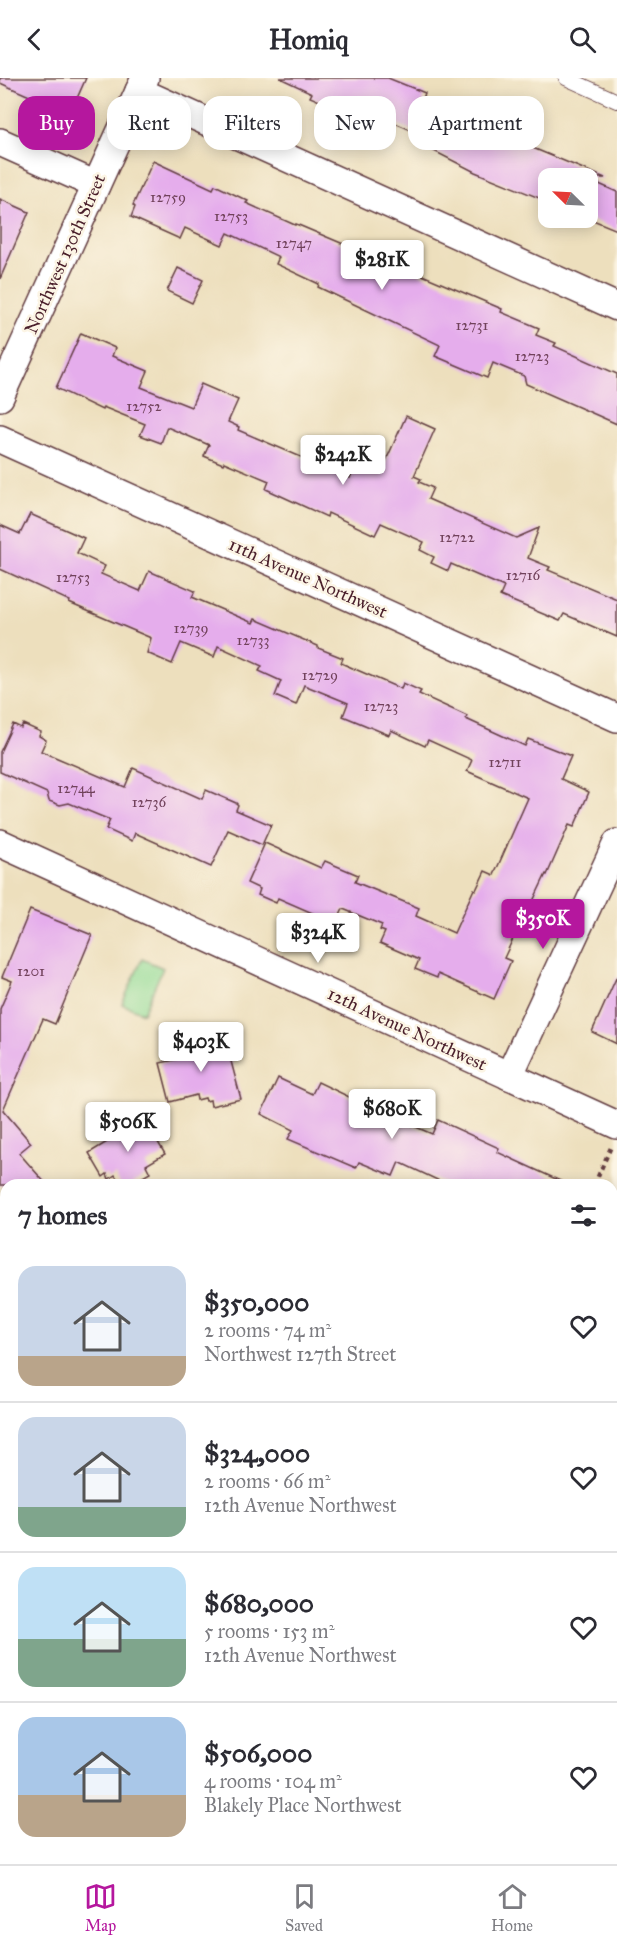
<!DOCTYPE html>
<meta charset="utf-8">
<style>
:root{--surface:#fff;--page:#f2f2f3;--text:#2b2b33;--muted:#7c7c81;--line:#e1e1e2;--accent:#b5179e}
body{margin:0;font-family:"IM FELL Great Primer",serif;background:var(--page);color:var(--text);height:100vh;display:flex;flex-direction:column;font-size:22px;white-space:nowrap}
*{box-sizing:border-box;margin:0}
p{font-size:20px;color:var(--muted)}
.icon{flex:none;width:33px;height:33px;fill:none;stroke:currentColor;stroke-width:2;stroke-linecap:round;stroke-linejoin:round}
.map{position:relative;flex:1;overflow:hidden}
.side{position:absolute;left:0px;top:1101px;width:618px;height:686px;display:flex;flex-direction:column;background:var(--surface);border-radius:18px 18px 0 0;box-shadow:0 3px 15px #0003}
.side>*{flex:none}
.guide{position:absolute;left:18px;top:18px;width:582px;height:54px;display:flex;gap:12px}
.needle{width:39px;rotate:294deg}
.controls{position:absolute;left:538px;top:90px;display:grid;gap:12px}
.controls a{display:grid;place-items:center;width:60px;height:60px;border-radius:12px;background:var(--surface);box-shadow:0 3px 15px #0003;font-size:30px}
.price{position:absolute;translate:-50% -51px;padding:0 14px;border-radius:6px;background:#fff;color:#222;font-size:20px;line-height:39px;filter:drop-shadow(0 2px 3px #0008)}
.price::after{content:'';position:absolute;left:50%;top:36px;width:18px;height:14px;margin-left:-9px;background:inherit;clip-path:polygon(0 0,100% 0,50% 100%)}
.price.selected{background:var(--accent);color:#fff}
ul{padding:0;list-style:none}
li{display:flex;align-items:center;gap:18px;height:150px;padding:0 18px}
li+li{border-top:2px solid var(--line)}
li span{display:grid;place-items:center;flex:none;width:168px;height:120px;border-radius:18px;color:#555}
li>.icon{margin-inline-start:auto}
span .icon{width:72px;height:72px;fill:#fffc;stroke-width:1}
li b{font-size:26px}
h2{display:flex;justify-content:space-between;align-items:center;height:72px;padding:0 18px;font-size:26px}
.chip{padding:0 21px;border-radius:18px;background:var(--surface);box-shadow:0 3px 15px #0003;font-size:21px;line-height:54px}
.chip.selected{background:var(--accent);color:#fff}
header{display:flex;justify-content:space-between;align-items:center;height:78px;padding:0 18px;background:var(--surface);font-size:27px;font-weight:700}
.tabs{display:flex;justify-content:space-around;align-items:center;height:84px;border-top:2px solid var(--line);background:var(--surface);font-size:16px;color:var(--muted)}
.tabs a{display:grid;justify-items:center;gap:3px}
.tabs .selected{color:var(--accent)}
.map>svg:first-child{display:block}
.green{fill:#94db96;stroke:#6f7d60;stroke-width:1.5}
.forest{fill:#77bb7f;stroke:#606d55;stroke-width:1.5}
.building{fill:#e5adec}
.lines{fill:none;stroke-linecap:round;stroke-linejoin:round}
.service-casing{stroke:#623c41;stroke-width:16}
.minor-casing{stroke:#623c41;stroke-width:30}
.path{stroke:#623c41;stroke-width:4;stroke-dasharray:4.5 4.5;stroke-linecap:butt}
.service{stroke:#fff;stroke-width:14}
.minor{stroke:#fff;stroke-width:27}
.labels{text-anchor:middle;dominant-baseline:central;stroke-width:5;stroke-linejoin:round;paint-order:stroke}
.number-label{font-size:15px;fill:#71425b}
.street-label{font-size:18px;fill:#4a1f2b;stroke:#fcf5e5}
</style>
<header><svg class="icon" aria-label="back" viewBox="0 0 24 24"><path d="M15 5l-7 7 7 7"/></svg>Homiq<svg class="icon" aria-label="search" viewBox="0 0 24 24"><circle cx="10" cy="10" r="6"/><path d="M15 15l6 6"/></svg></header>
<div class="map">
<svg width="617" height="1786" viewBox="0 0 617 1786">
<rect width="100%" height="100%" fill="#fcf5e5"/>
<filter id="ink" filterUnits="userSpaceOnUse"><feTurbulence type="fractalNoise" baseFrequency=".0167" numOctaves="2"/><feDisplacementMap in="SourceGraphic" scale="12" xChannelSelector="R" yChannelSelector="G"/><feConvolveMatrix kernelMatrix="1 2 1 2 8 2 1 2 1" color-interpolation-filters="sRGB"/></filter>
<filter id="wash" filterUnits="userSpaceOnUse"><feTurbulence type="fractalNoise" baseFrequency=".008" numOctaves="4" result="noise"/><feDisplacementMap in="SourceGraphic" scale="24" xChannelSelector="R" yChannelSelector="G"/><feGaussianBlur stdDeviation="1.35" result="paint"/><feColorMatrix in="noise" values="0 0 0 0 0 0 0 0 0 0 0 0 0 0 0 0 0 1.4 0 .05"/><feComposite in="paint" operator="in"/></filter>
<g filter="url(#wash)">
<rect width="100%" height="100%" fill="#eddfbd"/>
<polygon class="green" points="142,881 163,890 143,935 122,926"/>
<polygon class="forest" points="0,1691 6,1692 6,1780 571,1780 586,1786 0,1786"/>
<g id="blocks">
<g class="building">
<polygon points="0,0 86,0 74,27 71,26 70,29 45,18 43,24 0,5"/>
<polygon points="280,0 388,0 425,15 422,23 515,65 516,63 605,100 549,100 549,124 475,94 428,70 432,61 388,42 384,51 310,19 312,15"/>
<polygon points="153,83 213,111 215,107 248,123 246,125 295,147 296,146 386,184 387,182 502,231 501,234 539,250 536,257 556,265 554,268 617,296 617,346 526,306 524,298 493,285 487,300 435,278 440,267 318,209 319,206 276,186 279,179 228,155 222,167 185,150 180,161 131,139 135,129 133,127"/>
<polygon points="588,101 617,114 617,152 588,140"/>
<polygon points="0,121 29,134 0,201"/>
<polygon points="178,190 203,202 192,225 167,213"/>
<polygon points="81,255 115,270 112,278 148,293 141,309 191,329 201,306 238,322 228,344 239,349 238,352 350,400 355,388 363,392 365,385 378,391 380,386 384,387 406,338 435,351 414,398 421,401 419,404 433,410 428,421 516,460 539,450 528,480 550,489 548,492 617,521 617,559 564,536 560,543 500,518 504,509 451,486 448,493 431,485 434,479 420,472 424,464 381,445 375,457 328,435 327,439 266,411 269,403 224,384 223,386 204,378 209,367 167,349 161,365 140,357 145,346 103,329 102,332 56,310"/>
<polygon points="30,436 84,460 77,475 105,488 101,496 140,513 149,493 195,513 192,519 253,545 255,541 318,568 318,570 343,580 341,585 401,611 403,605 421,613 419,616 467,638 466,641 525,668 528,661 571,678 561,701 589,714 574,749 569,747 547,797 546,796 525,840 523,839 504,880 511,883 494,921 438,896 437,900 415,891 419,882 380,865 385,854 380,852 382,847 343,831 338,842 334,840 333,844 278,820 276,825 258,817 260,811 247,805 265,765 321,790 325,783 358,797 355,804 419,830 416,838 454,855 474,811 476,812 485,793 494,797 528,720 467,693 472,682 428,662 425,668 391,652 389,657 343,638 348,625 304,607 296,627 275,618 281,603 259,593 262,588 218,568 214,579 181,565 172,586 147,575 151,560 69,525 70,523 0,491 0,447 20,456"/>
<polygon points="13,646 21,650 23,646 41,654 39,658 46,662 41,673 125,709 133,690 202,721 206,712 236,725 238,727 236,732 271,747 262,767 228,752 211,789 135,755 132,763 106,751 110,742 69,725 60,727 49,723 47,715 0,694 0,674"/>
<polygon points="30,832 92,857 55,946 43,941 3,1032 31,1065 19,1075 47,1107 0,1107 0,931 12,903 2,899"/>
<polygon points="617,898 617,966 592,954"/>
<polygon points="175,947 204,969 224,965 226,972 228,972 241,1021 211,1028 210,1022 206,1023 205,1020 197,1022 196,1017 170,1024 160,985 183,980"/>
<polygon points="278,1000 312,1016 318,1004 368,1028 371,1021 389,1029 386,1036 432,1056 438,1042 499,1070 497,1074 569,1107 448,1107 399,1084 393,1098 359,1084 356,1090 288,1061 293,1052 261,1036"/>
<polygon points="142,1037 165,1076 146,1087 150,1095 129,1107 121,1107 115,1097 109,1101 107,1096 103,1099 89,1075 112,1061 109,1057"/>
</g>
</g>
</g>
<g filter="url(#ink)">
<use href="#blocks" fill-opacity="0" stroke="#623c41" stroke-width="1.5"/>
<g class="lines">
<g class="service-casing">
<polyline id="service" points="566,0 617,23"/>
</g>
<g class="minor-casing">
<g id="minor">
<polyline points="139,13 617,229"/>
<polyline points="0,64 96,107"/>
<polyline points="0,319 145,0"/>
<polyline points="0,361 617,640"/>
<polyline points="0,765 617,1047"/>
<polyline points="509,998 617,765"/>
<polyline points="0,1258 6,1265"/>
</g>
</g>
<polyline class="path" points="594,1107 611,1069"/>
<use href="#service" class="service"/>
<use href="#minor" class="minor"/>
</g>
</g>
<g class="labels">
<g class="number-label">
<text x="168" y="119">12759</text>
<text x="231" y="138">12753</text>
<text x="294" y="165">12747</text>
<text x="472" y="247">12731</text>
<text x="532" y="278">12723</text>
<text x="144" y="328">12752</text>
<text x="457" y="459">12722</text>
<text x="523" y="497">12716</text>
<text x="73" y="499">12753</text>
<text x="191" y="550">12739</text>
<text x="253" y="562">12733</text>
<text x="320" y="597">12729</text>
<text x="381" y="628">12723</text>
<text x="505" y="684">12711</text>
<text x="76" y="710">12744</text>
<text x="149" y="724">12736</text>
<text x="31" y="893">1201</text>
</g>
<g class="street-label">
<text transform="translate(65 176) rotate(-66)">Northwest 130th Street</text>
<text transform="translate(308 500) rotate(24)">11th Avenue Northwest</text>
<text transform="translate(407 951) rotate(25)">12th Avenue Northwest</text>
</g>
</g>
</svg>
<div class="controls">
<a><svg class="needle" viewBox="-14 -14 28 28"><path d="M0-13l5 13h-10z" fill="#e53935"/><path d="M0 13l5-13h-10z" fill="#7c7c81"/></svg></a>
</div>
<b class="price" style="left:382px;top:213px">$281K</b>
<b class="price" style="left:343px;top:408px">$242K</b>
<b class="price selected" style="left:543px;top:872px">$350K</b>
<b class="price" style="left:318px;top:886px">$324K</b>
<b class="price" style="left:201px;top:995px">$403K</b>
<b class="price" style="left:392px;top:1062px">$680K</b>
<b class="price" style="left:128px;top:1075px">$506K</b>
<div class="guide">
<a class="chip selected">Buy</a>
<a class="chip">Rent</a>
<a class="chip">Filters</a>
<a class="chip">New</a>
<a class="chip">Apartment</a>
</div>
<section class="side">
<h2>7 homes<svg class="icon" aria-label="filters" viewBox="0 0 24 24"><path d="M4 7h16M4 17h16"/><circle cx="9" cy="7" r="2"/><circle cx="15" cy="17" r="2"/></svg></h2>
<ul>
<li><span style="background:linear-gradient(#c9d6e8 75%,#b9a48a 0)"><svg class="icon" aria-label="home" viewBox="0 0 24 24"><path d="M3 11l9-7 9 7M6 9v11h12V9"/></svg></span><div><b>$350,000</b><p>2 rooms · 74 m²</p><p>Northwest 127th Street</p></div><svg class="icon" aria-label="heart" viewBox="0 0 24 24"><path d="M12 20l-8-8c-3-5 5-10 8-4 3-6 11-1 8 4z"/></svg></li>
<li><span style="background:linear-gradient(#c9d6e8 75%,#7fa58c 0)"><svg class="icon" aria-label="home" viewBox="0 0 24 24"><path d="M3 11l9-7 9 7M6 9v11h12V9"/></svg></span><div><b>$324,000</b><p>2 rooms · 66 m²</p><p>12th Avenue Northwest</p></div><svg class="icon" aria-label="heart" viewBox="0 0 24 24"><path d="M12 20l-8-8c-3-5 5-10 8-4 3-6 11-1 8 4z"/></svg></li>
<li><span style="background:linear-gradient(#bfe0f5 60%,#7fa58c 0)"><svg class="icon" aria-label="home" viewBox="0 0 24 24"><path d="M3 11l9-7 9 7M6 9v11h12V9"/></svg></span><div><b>$680,000</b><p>5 rooms · 153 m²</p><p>12th Avenue Northwest</p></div><svg class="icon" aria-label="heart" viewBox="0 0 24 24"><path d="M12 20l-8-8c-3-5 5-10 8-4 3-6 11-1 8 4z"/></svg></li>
<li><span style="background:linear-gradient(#a9c7e8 65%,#b9a48a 0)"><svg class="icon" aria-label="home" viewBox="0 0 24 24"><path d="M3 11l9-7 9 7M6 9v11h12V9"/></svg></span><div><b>$506,000</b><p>4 rooms · 104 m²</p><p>Blakely Place Northwest</p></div><svg class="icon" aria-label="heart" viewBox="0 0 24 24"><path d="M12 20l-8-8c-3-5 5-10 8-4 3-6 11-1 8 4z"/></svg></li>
</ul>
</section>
</div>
<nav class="tabs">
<a class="selected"><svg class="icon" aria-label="map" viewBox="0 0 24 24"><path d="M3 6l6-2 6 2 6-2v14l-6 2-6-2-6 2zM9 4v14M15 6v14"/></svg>Map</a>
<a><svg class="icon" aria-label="saved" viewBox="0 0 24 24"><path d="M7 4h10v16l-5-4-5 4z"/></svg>Saved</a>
<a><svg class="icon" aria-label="home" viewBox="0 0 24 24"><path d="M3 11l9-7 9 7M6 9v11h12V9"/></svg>Home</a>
</nav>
